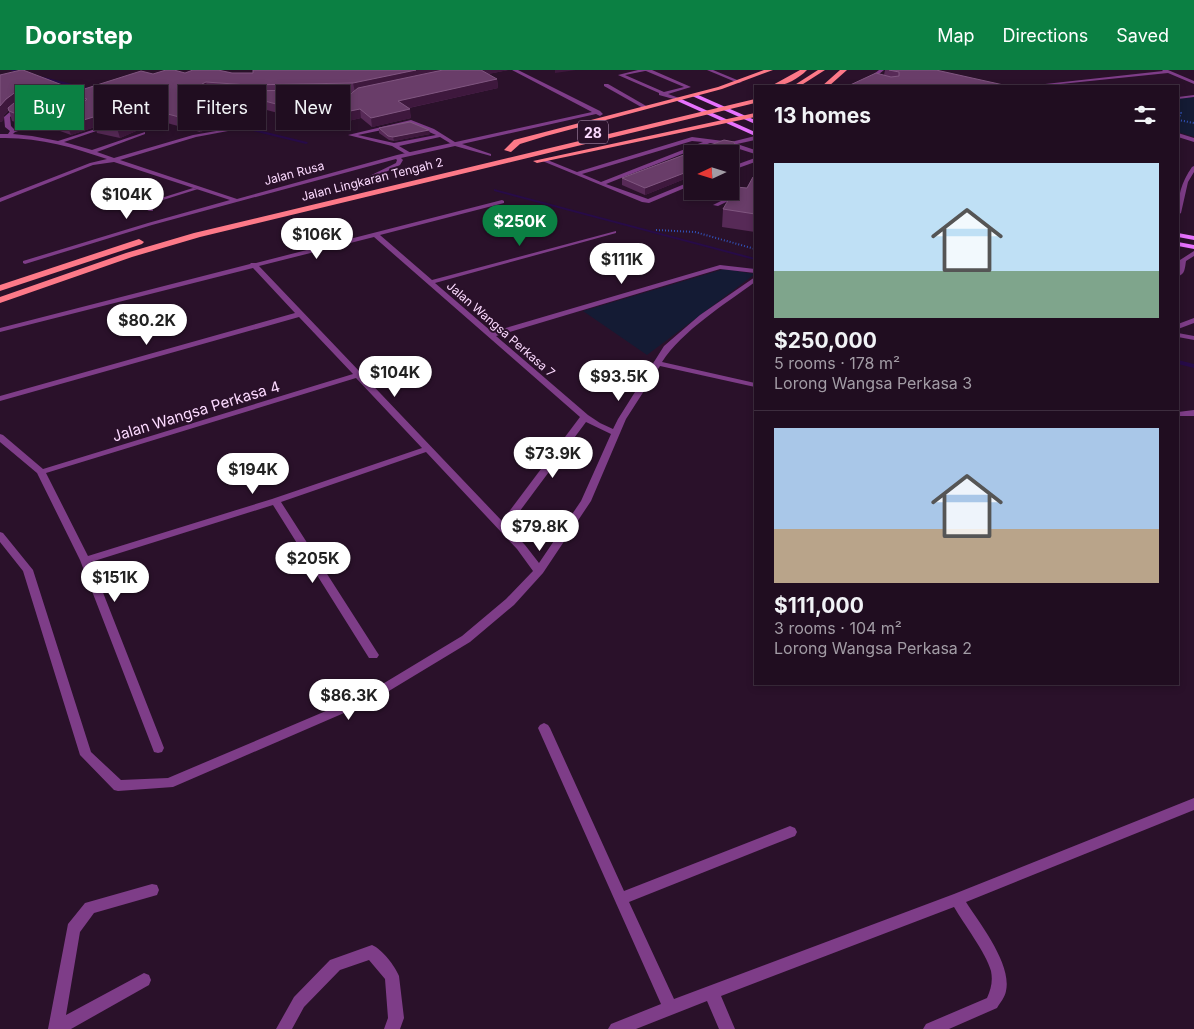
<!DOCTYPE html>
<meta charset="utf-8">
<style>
:root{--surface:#200d20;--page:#2d1b2d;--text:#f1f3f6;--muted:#a29ca5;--line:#3d2d3e;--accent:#0b8043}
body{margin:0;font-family:Inter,sans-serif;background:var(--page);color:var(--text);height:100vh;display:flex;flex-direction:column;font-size:19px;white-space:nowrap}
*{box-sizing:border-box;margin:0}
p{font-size:16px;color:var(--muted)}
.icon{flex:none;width:28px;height:28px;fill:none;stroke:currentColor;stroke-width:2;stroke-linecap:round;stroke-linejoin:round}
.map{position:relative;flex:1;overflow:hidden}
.panel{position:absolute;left:754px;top:15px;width:425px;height:600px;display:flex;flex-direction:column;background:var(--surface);border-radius:0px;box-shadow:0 2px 8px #0003,0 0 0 1px var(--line)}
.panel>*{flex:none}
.top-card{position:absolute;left:15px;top:15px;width:475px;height:45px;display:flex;gap:10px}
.needle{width:32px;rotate:266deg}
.tools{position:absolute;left:684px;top:75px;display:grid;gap:10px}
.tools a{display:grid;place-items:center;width:55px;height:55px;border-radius:0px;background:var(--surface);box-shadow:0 2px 8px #0003,0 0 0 1px var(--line);font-size:25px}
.price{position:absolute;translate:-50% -42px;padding:0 11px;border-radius:18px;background:#fff;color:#222;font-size:16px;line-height:32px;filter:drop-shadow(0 1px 2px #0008)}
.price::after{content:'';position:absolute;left:50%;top:30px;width:15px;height:11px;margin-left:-8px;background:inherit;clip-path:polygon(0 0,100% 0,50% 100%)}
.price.active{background:var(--accent);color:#fff}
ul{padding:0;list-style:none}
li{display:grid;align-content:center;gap:10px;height:265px;padding:0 20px}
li+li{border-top:1px solid var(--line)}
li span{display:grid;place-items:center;height:155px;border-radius:0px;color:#555}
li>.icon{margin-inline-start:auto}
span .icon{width:90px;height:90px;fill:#fffc;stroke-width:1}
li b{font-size:21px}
h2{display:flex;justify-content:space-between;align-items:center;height:60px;padding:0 20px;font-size:21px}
.tag{padding:0 18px;border-radius:0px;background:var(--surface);box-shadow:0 2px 8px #0003,0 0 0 1px var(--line);font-size:18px;line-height:45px}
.tag.active{background:var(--accent);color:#fff}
header{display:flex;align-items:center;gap:30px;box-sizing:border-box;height:70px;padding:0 25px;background:var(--accent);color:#fff}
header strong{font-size:24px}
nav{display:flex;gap:28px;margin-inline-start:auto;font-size:18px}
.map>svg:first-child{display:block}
.green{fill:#141b34}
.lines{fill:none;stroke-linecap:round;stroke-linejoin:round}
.stream{fill:#270b48;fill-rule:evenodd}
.path{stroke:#3253bb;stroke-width:2;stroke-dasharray:1 2;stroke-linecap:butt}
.service{fill:#7e3d88;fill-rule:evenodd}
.minor{fill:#7e3d88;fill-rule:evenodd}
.tertiary{fill:#7e3d88;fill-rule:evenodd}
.secondary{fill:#e872fe;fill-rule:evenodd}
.trunk{fill:#fd7988;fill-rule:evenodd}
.wall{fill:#572a57;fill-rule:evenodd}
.shaded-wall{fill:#3e183d}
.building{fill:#693d69;stroke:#805680}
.labels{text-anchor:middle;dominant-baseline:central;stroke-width:4;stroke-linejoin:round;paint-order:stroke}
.far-street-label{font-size:12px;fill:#fcdaff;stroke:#2a112a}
.shield{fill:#2a112a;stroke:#bd9ebf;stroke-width:1}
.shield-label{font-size:14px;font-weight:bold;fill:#fcdaff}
.street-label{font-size:15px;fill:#fcdaff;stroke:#2a112a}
</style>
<header>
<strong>Doorstep</strong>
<nav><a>Map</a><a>Directions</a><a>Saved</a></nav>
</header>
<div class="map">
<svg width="1194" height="959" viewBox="0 0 1194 959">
<rect width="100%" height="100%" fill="#2a112a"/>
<g class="green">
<polygon points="1194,27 1194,67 1178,62 1178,28"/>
<polygon points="724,199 755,204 647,285 583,241"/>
</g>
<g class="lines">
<g class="stream">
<polygon points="9,0 15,0 26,3 24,4"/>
<polygon points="39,6 93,19 94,20 91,21 39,8"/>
<polygon points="217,50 307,72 308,73 306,74 216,52 215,51"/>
<polygon points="494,119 755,188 755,190 494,121"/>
<polygon points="1178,290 1194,294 1194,298 1178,294"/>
</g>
<g class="path">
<polyline points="1178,41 1181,43 1178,50"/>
<polyline points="1178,50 1194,53"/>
<polyline points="656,160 695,162 755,179"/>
</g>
<g class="service">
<path d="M638,0H652L691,17L668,24L679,28L677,30L659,25V23L618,5ZM645,1H646L684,17L664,22L625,5Z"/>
<polygon points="707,0 713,0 742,12 738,13"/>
<polygon points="604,14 608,14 648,37 643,38 604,16"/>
<path d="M411,50L434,59L458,74L453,75L440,67L399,76L411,83L412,84L409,86L392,76L348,65ZM411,54L436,65L394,73L358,65Z"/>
<path d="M755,66V70L737,74L755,80V84L730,76L710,73L606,114L648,129L692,111V115L649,133L642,132L540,90L545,89L577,102L692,67L731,72ZM692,71L703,72L601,112L582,104Z"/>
<polygon points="755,88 755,92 730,101 730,97"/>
<polygon points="755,114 755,118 718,136 713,135"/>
<polygon points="193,118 198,119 147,135 153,139 153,141 149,141 139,135"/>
<polygon points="1194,248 1194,253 1178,259 1178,254"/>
<path d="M544,653L548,655L550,658L624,821L785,758L790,756L795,758L797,762L795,766L629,832L674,929L954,824L1194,728V740L966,832C980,854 1012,894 1006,921C1005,927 1000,933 997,938L949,959H923L926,954L987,928C991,919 993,911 991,901C986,883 964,854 954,837L721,926L735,959H719L707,931L636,959H608L611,954L661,934L538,658L540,655Z"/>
<polygon points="152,814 157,815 159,820 157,825 94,843 80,862 66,945 144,903 149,905 151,910 149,915 71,959 48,959 68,854 85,833"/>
<path d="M372,875C382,879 395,896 399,906L404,948L400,959H384L388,948L385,909L369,890L340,900L304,937L292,959H276L294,927L330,890Z"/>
</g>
<g class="minor">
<path d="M512,0H518L600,41L603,44L600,46L596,44L462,74L491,84V86L455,76L401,88L403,90L400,95L346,121L341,120L396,93L397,90L396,89L152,155L25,194L23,193V191L148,153L230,130L114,92L93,95L0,132V128L90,93L107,89C72,77 38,67 0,68V64H8L10,61L5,57L4,47L19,34L21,37L10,47L11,56L14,59L48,48L51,50L15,62L13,64L32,66L58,71L108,55V57L64,72L92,80L145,62V64L97,82L114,88L193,65L228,59V61L196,67L120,90L237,129L397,85L592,42Z"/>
<polygon points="879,0 884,0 864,16 859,16"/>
<polygon points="1162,0 1168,0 1194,11 1194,14 1168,3 1041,16 1027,16 1163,1"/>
<polygon points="1194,25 1194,27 1178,29 1178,27"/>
<polygon points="1178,63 1194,68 1194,72 1178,67"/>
<path d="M502,130L504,131V133L380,165L432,210L616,161V163L435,213L492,262L720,195L755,199V203L720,199L496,266L588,345L600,353L613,359L618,349L664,276L700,245L755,207V212C725,234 682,261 662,292L755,313V317L660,296L626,349L591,431L543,503L514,535L470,572L374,630L173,717L118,721L114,720L80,685L23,501L0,472V462L3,463L33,500L91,682L121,710L168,708L366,624L462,566L506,529L533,501L517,479L426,382L281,432L377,582L379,585L377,588H369L273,435L91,492L164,678L162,682L158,683L154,682L80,490L37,403L0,372V364L3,365L43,399L353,304L299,247L0,331V326L295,243L253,198L0,262V258L250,194L251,193H256ZM374,167L580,347L502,451L259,196ZM356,308L422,378L272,429L88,486L46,403ZM586,352L611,364L581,431L539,493L525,475L508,457Z"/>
<path d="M1194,181V186L1186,191C1185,197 1185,205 1178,206L1180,190Z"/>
<polygon points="1178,263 1194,266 1194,270 1178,267"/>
<polygon points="1194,340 1194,346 1178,346 1178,342"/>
</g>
<path class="tertiary" d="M1194,96V102L1188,112L1181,143L1178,145C1178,125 1181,113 1192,97Z"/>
<g class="secondary">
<polygon points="692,24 696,24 755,50 755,54 692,26"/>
<polygon points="675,28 679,28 755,62 755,66 675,30"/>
<polygon points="1178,163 1194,166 1194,170 1178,167"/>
<polygon points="1178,172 1194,175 1194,179 1178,176"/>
</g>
<g class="trunk">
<polygon points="764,0 773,0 722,19 546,66 520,74 511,82 504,80 514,70 718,17"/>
<path d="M800,0H807C798,9 784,17 771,16Z"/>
<polygon points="818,0 825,0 800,16 793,16"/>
<polygon points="840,0 847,0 829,16 822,16"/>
<polygon points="755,29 755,33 200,167 132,187 0,233 0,227 126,183 194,163"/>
<polygon points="755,43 755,47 537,93 533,91"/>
<polygon points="139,169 144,172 142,174 0,221 0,215"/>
</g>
</g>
<g class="wall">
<path d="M253,0H508L488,4L497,9L498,18L409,38L411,48L372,57L361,48L318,58L290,39L278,43L263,39L200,62L167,53L152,59L143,58L120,68L97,63L95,57L71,65L49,57H36L34,51L23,54L12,51L9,40L4,45L3,51L0,52V5L78,21L153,4L232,3H253ZM346,22H352L348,26L346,25ZM300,23H319L300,33L297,32L301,29Z"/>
<polygon points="885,0 936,0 848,16 884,5"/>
<polygon points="379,58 430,64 394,71 389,70 379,63"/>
<polygon points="724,70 734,72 738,82 737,89 730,92 730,84 692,84 692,106 645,125 622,115 622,108"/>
<polygon points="755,107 755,162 722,157 723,139 747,118"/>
</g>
<g class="shaded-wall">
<polygon points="416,0 458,0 355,22 353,13"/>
<polygon points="480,0 508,0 484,5"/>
<polygon points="555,0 576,0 555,3"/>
<polygon points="497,9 498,18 399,40 398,31"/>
<polygon points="206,12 208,21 202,14"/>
<polygon points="26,18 29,28 10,39 4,45 3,51 0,52 0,35 17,21"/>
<polygon points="345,19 347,28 344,31 343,22"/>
<polygon points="299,20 301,29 295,34 294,33 292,26"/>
<polygon points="79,27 82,36 33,48 34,51 23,54 19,45"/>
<polygon points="288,29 290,39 278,43 276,34"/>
<polygon points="261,30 263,39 200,62 198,52"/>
<polygon points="130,36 132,45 93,53 95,57 71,65 67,55"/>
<polygon points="360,39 361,48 318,58 316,48"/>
<polygon points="410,39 411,48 372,57 371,48"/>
<polygon points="164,43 167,53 152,59 149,50"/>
<polygon points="140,48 143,58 120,68 117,58"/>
<polygon points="429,60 430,64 394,71 393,67"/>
<polygon points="738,82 737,89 730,92 730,85"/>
<polygon points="692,100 692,106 645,125 645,118"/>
</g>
<g class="building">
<polygon points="21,0 23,0 78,21 141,1 153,4 166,0 174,0 185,3 193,0 218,0 232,3 253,3 253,0 416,0 353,13 248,15 206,12 202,14 204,17 248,21 299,20 292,26 293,31 300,33 303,25 345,19 343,22 343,25 348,26 358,18 443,0 481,0 497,9 398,31 410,39 371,48 360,39 316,48 288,29 276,34 261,30 198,52 164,43 149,50 140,48 117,58 93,53 131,41 132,37 130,36 67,55 45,47 33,48 85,31 87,29 79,27 19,45 9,41 8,38 20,28 31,21 26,18 17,21 6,29 0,36 0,5"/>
<polygon points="889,0 936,0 1008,16 848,16 876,3 891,7 899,6 899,2"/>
<polygon points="410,52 429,60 393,67 388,66 379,58"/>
<polygon points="724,70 734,72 738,82 730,85 730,84 692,84 692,100 645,118 622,108"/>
<polygon points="753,107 755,107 755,144 723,139 736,117 747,118"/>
</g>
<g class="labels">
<g class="far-street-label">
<text transform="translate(294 103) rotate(-15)">Jalan Rusa</text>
<text transform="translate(372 109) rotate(-14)">Jalan Lingkaran Tengah 2</text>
<text transform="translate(501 259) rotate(41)">Jalan Wangsa Perkasa 7</text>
</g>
<rect class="shield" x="578" y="50.5" width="30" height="23" rx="4"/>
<g class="shield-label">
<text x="593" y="62">28</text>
</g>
<g class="street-label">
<text transform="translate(196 341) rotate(-17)">Jalan Wangsa Perkasa 4</text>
</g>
</g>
</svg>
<div class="tools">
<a><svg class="needle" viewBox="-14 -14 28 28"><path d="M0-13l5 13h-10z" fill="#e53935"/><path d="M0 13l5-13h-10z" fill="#a29ca5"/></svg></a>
</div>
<b class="price" style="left:127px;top:150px">$104K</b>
<b class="price active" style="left:520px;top:177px">$250K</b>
<b class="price" style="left:317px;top:190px">$106K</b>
<b class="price" style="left:622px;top:215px">$111K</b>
<b class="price" style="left:147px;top:276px">$80.2K</b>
<b class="price" style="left:395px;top:328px">$104K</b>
<b class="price" style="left:619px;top:332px">$93.5K</b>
<b class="price" style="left:553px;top:409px">$73.9K</b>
<b class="price" style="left:253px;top:425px">$194K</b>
<b class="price" style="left:540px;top:482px">$79.8K</b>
<b class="price" style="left:313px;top:514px">$205K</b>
<b class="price" style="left:115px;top:533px">$151K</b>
<b class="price" style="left:349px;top:651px">$86.3K</b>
<div class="top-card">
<a class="tag active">Buy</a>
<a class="tag">Rent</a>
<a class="tag">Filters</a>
<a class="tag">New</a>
</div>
<section class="panel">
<h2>13 homes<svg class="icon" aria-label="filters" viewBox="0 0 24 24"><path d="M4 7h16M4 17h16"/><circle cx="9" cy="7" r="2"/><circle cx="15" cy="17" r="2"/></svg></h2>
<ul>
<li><span style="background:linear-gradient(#bfe0f5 70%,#7fa58c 0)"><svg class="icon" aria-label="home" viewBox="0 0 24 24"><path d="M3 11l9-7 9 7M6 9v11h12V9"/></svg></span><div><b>$250,000</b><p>5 rooms · 178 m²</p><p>Lorong Wangsa Perkasa 3</p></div></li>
<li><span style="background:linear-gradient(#a9c7e8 65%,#b9a48a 0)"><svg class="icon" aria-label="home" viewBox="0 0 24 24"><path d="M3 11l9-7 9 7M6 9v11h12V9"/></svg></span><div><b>$111,000</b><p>3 rooms · 104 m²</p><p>Lorong Wangsa Perkasa 2</p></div></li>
</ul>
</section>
</div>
